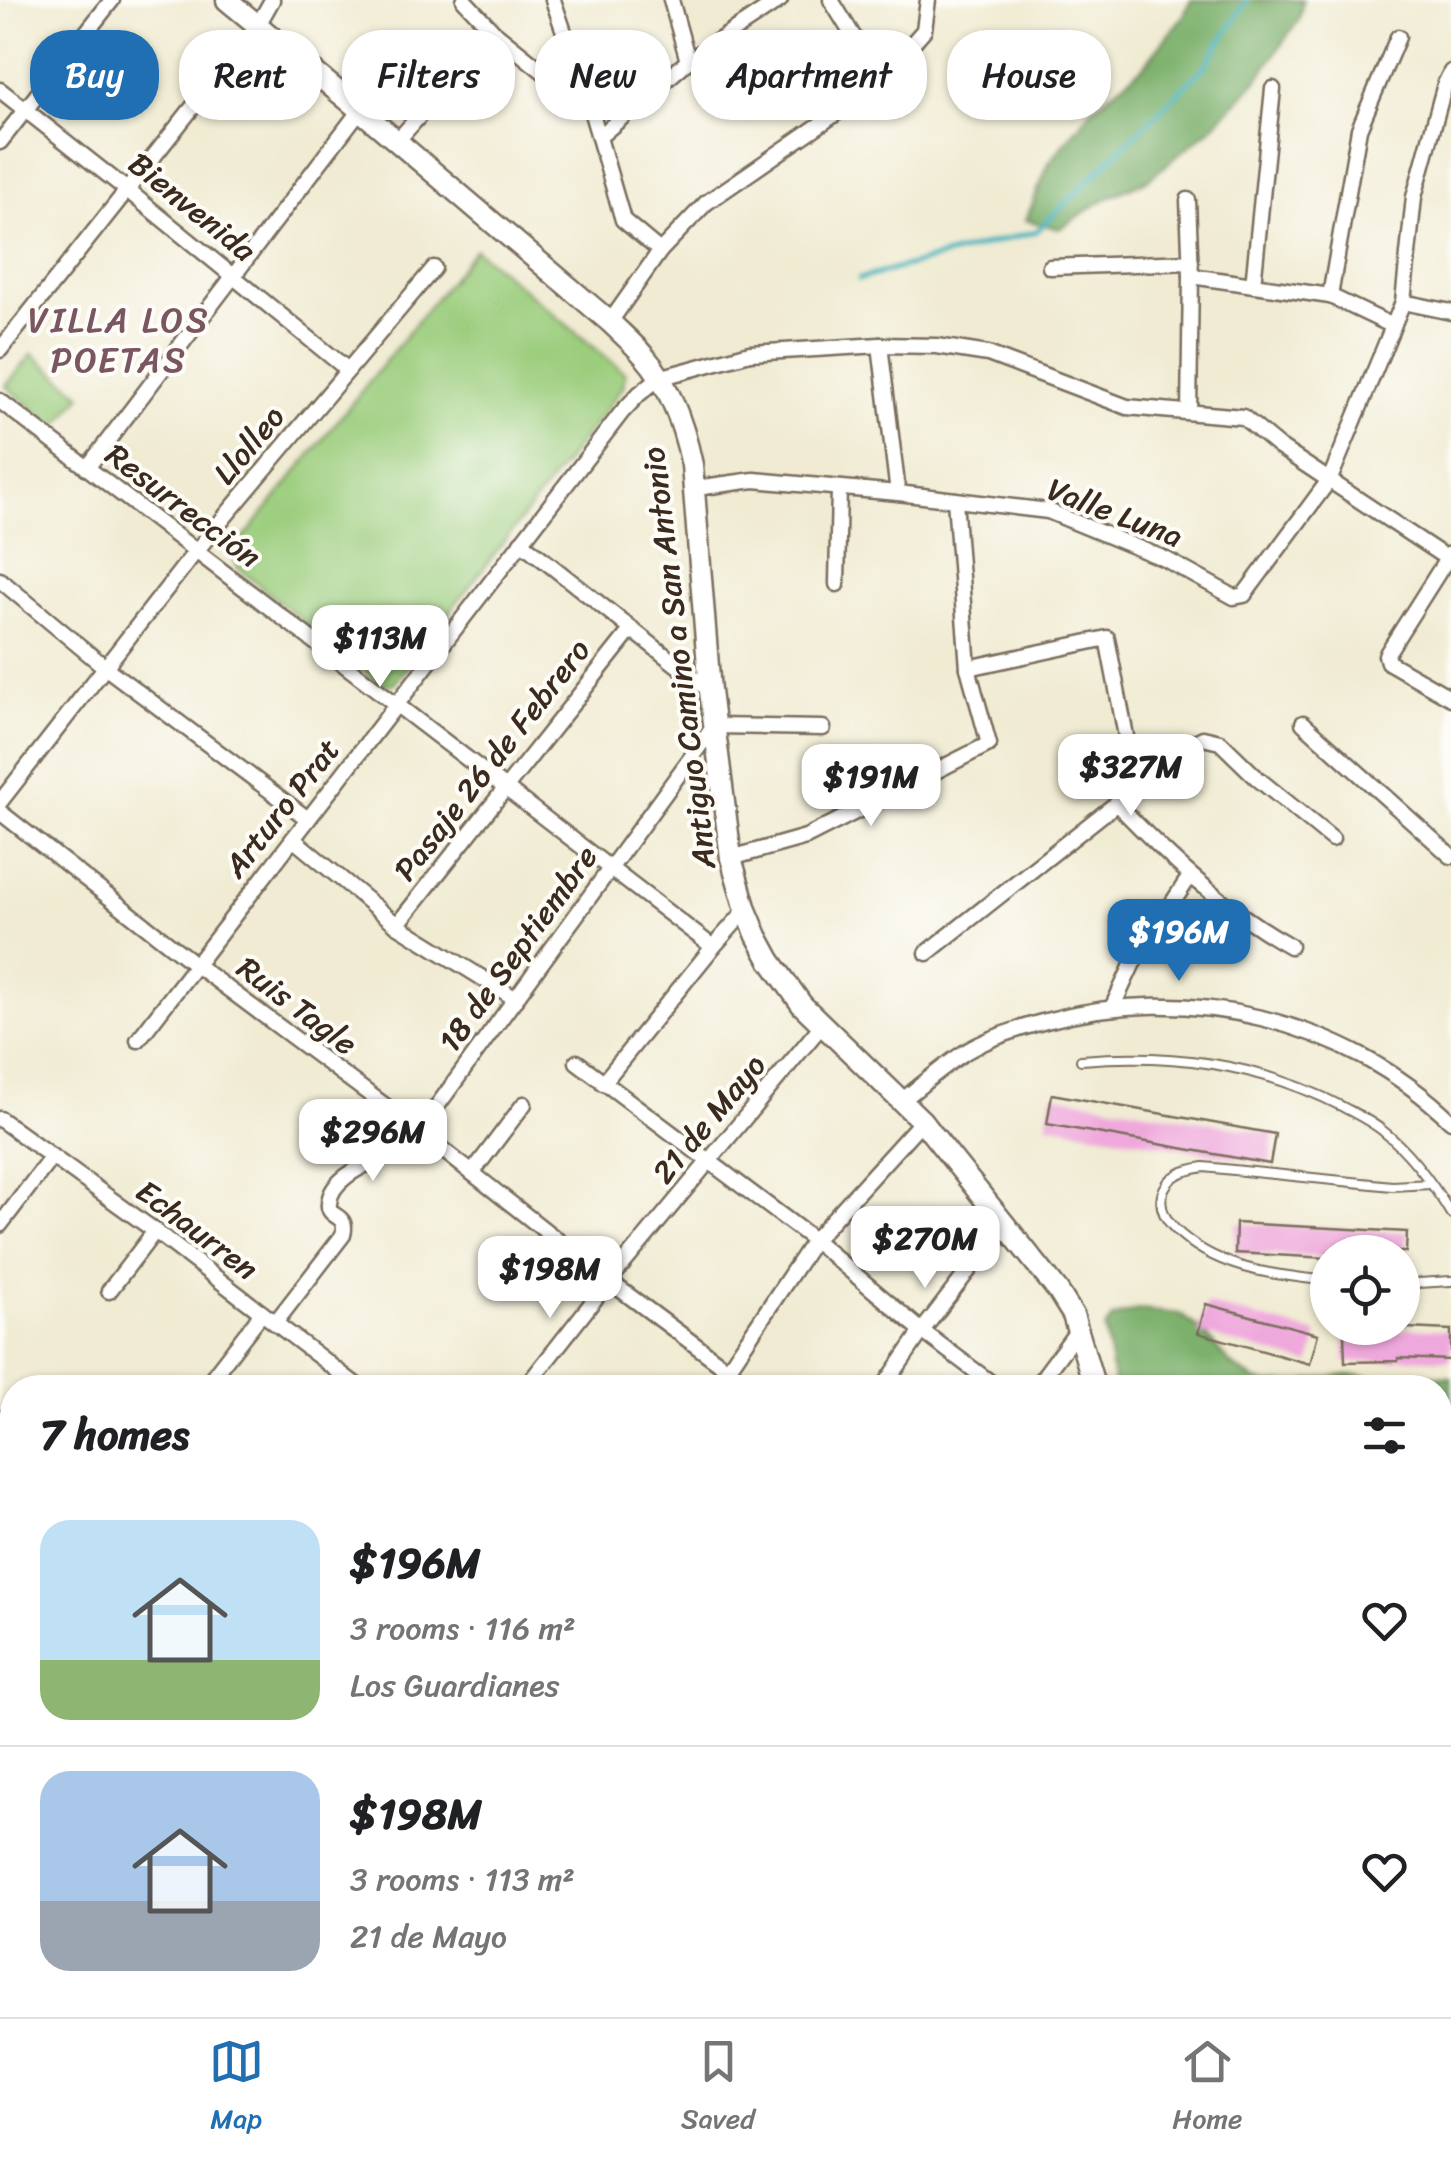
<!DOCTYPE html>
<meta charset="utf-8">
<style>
:root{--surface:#fff;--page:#f2f2f2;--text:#202124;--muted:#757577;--line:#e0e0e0;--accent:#1f6fb2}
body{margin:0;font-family:Sriracha,sans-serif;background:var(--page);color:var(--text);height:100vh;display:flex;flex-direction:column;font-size:38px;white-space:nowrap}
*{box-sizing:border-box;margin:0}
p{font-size:32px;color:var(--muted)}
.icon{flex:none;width:55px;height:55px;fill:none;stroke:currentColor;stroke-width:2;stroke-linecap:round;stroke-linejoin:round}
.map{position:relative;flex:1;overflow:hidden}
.drawer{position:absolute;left:0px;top:1375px;width:1452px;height:642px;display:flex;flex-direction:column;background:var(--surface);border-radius:40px 40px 0 0;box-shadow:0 2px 8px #0004}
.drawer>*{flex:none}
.banner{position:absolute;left:30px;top:30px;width:1392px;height:90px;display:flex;gap:20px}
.controls{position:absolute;left:1310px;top:1235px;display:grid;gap:20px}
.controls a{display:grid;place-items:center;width:110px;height:110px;border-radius:50%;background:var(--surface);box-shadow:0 2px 8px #0004;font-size:50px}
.price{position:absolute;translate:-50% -85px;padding:0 22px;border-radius:20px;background:#fff;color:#222;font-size:32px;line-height:65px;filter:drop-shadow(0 2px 5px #0008)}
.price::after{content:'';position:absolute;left:50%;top:60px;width:30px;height:22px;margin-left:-15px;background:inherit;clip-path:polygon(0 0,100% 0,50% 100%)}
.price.on{background:var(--accent);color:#fff}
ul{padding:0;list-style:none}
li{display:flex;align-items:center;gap:30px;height:250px;padding:0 40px}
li+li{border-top:2px solid var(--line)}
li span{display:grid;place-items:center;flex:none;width:280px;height:200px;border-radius:30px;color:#555}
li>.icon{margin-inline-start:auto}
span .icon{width:120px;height:120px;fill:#fffc;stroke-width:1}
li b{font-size:42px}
h2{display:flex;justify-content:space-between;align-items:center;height:120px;padding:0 40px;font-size:42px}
.pill{padding:0 35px;border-radius:40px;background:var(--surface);box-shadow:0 2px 8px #0004;font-size:35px;line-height:90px}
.pill.on{background:var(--accent);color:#fff}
.tab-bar{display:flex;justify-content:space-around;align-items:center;height:140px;border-top:2px solid var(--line);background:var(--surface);font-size:28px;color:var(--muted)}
.tab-bar a{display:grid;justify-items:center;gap:5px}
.tab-bar .on{color:var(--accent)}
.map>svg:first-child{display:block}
.green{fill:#9bcd7d;stroke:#6b7c4e;stroke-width:2.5}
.forest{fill:#7cb06c;stroke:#5c6d45;stroke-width:2.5}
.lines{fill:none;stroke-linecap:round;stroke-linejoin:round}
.stream{stroke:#43b3bd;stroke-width:5}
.building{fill:#efa8dc}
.lane-casing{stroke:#7a6e5d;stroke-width:12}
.street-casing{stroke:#7a6e5d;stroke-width:19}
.secondary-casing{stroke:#7a6e5d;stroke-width:25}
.lane{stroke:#fff;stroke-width:8}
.street{stroke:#fff;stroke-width:14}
.secondary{stroke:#fff;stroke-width:20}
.labels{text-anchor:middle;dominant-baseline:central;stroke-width:8;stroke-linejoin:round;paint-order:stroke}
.street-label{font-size:32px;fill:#3b2a1e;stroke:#fdfcf7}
.neighbourhood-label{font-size:35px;letter-spacing:2.5px;fill:#7a5660;stroke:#fdfcf7}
</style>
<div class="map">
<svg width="1451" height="2017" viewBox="0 0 1451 2017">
<rect width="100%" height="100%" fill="#fdfcf7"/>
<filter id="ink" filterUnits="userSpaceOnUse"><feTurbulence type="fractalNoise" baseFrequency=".01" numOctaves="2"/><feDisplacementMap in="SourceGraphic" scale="20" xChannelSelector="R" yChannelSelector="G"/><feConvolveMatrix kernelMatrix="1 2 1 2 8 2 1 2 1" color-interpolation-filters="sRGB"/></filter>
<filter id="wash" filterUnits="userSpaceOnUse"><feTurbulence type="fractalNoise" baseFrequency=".0048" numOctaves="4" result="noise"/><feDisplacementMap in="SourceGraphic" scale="40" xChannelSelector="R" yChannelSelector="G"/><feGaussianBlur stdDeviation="2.25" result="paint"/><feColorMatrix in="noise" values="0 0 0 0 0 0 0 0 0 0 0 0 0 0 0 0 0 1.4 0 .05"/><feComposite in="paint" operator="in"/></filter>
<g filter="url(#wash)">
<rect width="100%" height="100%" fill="#f0ebd2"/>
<g class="green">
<polygon points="475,249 625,373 623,387 395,683 381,685 238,568 232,553"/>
<polygon points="32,354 82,395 56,427 6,386"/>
</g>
<g class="forest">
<polygon points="1191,0 1303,0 1299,19 1255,83 1210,129 1149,179 1103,200 1059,229 1026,220 1049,163 1093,108 1143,67 1184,15"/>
<polygon points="1138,1310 1180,1314 1203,1332 1230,1364 1255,1380 1268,1384 1294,1383 1348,1375 1392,1379 1420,1375 1451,1377 1451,1525 1440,1537 1440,1388 1114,1387 1105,1329 1112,1318"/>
<polygon points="1440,1555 1451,1559 1451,1711 1440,1716"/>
</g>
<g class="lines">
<polyline class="stream" points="859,279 1037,231 1206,65 1247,0"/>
</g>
<g id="blocks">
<g class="building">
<polygon points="1052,1094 1275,1134 1270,1164 1047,1124"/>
<polygon points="1236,1223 1407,1232 1406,1252 1341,1252 1341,1246 1340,1252 1328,1252 1328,1258 1235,1253"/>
<polygon points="1206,1304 1318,1334 1310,1364 1198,1333"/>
<polygon points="1406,1328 1451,1330 1451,1360 1398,1358 1398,1361 1345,1362 1344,1332 1406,1330"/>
</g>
</g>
</g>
<g filter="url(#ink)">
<use href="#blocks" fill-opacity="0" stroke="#7a6e5d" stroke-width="2.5"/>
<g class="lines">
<g class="lane-casing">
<g id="lane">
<path d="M1081,1060C1172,1052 1261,1064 1343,1107C1356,1114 1371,1121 1383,1131C1410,1152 1433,1184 1451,1214"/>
<path d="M1328,1281C1272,1274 1217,1270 1175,1229C1166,1220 1159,1209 1162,1195C1167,1174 1186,1170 1204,1167L1392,1186L1431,1184"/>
<polyline points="1402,1284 1451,1281"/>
</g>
</g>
<g class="street-casing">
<g id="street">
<polyline points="464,0 494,32 591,110"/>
<polyline points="553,0 591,110 623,220 660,251"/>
<polyline points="671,0 688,61"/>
<polyline points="831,0 880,80"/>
<polyline points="0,90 127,190 348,370"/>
<polyline points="599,137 688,61 780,0"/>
<polyline points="397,141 494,32"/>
<polyline points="0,142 112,0"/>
<polyline points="1188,200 1191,276 1189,412"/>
<polyline points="1050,267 1191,262"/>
<polyline points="1191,276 1330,296 1393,326"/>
<polyline points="1253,285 1273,89"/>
<polyline points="1330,296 1359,129 1398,37"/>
<polyline points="1403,302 1451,312"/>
<polyline points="610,322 660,251 706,203 873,88 924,30 928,0"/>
<polyline points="880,345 898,493"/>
<polyline points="0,350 258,25 272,0"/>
<polyline points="0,401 713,947"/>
<polyline points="87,468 360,110"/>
<polyline points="696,488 754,480 898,493 1048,511 1165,559 1234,597 1244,595 1330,479 1403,302 1414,197 1445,84 1451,72"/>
<polyline points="521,542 710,691"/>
<polyline points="1450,554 1386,655 1388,662 1451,698"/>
<polyline points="0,580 106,668 308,819"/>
<polyline points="837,584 839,488"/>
<polyline points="968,668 1107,638 1126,736"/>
<polyline points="1303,723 1451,856"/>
<polyline points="0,802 196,551 434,268"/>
<path d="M1116,803C1169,858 1223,909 1290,946"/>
<polyline points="0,812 196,965 419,1131 609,1281 753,1388"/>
<polyline points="293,839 397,925 516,999"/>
<polyline points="731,858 806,837 989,744 968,668 955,500"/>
<polyline points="397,925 631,630"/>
<polyline points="927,953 1193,743 1203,738 1220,742 1257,778 1332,839"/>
<polyline points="1112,1008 1133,963 1190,876"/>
<polyline points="138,1040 622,412 639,394 659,378 750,353 880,345 937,346 988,354 1127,407 1243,417 1279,447 1451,561"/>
<polyline points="577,1062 814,1240 922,1331 998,1388"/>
<polyline points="603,1083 713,947 746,910"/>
<path d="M900,1102C922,1085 944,1065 967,1051C991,1037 1020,1028 1046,1021C1187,982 1345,1019 1451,1121"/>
<polyline points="0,1119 155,1231 360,1388"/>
<polyline points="472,1173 524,1104"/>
<polyline points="0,1225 51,1158"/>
<polyline points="109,1291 155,1231"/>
<path d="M275,1323L343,1235C349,1212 327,1220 329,1203C331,1177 368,1164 387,1154C399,1148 409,1140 419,1131L714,726L823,728"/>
<polyline points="728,1369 814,1240 922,1121"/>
<polyline points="204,1388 262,1313"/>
<polyline points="525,1388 609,1281 822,1025"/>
<polyline points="883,1388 922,1331 1005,1223"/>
<polyline points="1035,1388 1078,1330"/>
<polyline points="0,1418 12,1428"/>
<polyline points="0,1652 12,1635"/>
<polyline points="0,1724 12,1734"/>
<polyline points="1440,1741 1451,1735"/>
<polyline points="1440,1894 1451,1904"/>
<polyline points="361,2005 376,2017"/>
<polyline points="764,2005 780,2017"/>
<polyline points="975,2005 990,2017"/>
<polyline points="1148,2005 1159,2014 1176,2017"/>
<polyline points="45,2017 54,2005"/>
<polyline points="432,2017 441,2005"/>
</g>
</g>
<g class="secondary-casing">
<g id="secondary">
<path d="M227,0L360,110L610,322C621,333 634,344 644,356C670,385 684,427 692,465L710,691L731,858L746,910L757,936L770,960L802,1005L922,1121L1058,1291L1073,1315L1095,1388"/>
<polyline points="1132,2017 1139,2005"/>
</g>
</g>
<use href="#lane" class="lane"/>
<use href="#street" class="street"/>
<use href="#secondary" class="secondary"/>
</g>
</g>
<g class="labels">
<g class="street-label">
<text transform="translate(192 207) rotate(39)">Bienvenida</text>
<text transform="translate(249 445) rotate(-50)">Llolleo</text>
<text transform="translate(183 506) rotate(37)">Resurrección</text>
<text transform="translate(1115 513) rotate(21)">Valle Luna</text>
<text transform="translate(679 658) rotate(-97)">Antiguo Camino a San Antonio</text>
<text transform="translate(492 760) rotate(-52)">Pasaje 26 de Febrero</text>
<text transform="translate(282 808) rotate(-52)">Arturo Prat</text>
<text transform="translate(518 949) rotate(-54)">18 de Septiembre</text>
<text transform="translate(297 1006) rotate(37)">Ruis Tagle</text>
<text transform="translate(709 1119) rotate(-50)">21 de Mayo</text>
<text transform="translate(197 1230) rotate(37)">Echaurren</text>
</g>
<g class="neighbourhood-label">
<text x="119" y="320">VILLA LOS<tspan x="119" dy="40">POETAS</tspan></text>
</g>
</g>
</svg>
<div class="controls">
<a><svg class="icon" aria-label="locate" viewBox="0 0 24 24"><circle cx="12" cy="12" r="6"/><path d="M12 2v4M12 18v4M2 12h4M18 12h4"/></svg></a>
</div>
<b class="price" style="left:380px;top:690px">$113M</b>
<b class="price" style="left:1131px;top:819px">$327M</b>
<b class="price" style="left:871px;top:829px">$191M</b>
<b class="price on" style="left:1179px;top:984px">$196M</b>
<b class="price" style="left:373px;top:1184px">$296M</b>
<b class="price" style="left:925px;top:1291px">$270M</b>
<b class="price" style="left:550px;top:1321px">$198M</b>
<div class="banner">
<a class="pill on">Buy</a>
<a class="pill">Rent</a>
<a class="pill">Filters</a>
<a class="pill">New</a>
<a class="pill">Apartment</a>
<a class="pill">House</a>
</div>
<section class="drawer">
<h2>7 homes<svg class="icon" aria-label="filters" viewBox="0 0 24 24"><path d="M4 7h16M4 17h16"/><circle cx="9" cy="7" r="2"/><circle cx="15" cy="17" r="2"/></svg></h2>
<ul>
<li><span style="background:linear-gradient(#bfe0f5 70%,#8fb573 0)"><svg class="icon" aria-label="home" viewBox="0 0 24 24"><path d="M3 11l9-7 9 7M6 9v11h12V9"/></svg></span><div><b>$196M</b><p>3 rooms · 116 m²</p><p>Los Guardianes</p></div><svg class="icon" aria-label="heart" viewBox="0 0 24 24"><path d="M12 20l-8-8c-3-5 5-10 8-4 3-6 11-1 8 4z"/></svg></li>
<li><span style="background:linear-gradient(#a9c7e8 65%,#9aa5b1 0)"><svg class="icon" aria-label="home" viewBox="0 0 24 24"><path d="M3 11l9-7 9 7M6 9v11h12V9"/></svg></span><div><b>$198M</b><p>3 rooms · 113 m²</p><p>21 de Mayo</p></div><svg class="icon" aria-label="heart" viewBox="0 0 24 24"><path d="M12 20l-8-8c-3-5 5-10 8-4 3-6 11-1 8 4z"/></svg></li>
</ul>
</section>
</div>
<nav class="tab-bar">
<a class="on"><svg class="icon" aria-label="map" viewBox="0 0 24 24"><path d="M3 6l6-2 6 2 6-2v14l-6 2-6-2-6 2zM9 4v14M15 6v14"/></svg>Map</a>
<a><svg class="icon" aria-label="saved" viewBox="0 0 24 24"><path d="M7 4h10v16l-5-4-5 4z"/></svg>Saved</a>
<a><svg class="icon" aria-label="home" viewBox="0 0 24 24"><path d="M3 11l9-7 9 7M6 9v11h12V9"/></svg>Home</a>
</nav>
